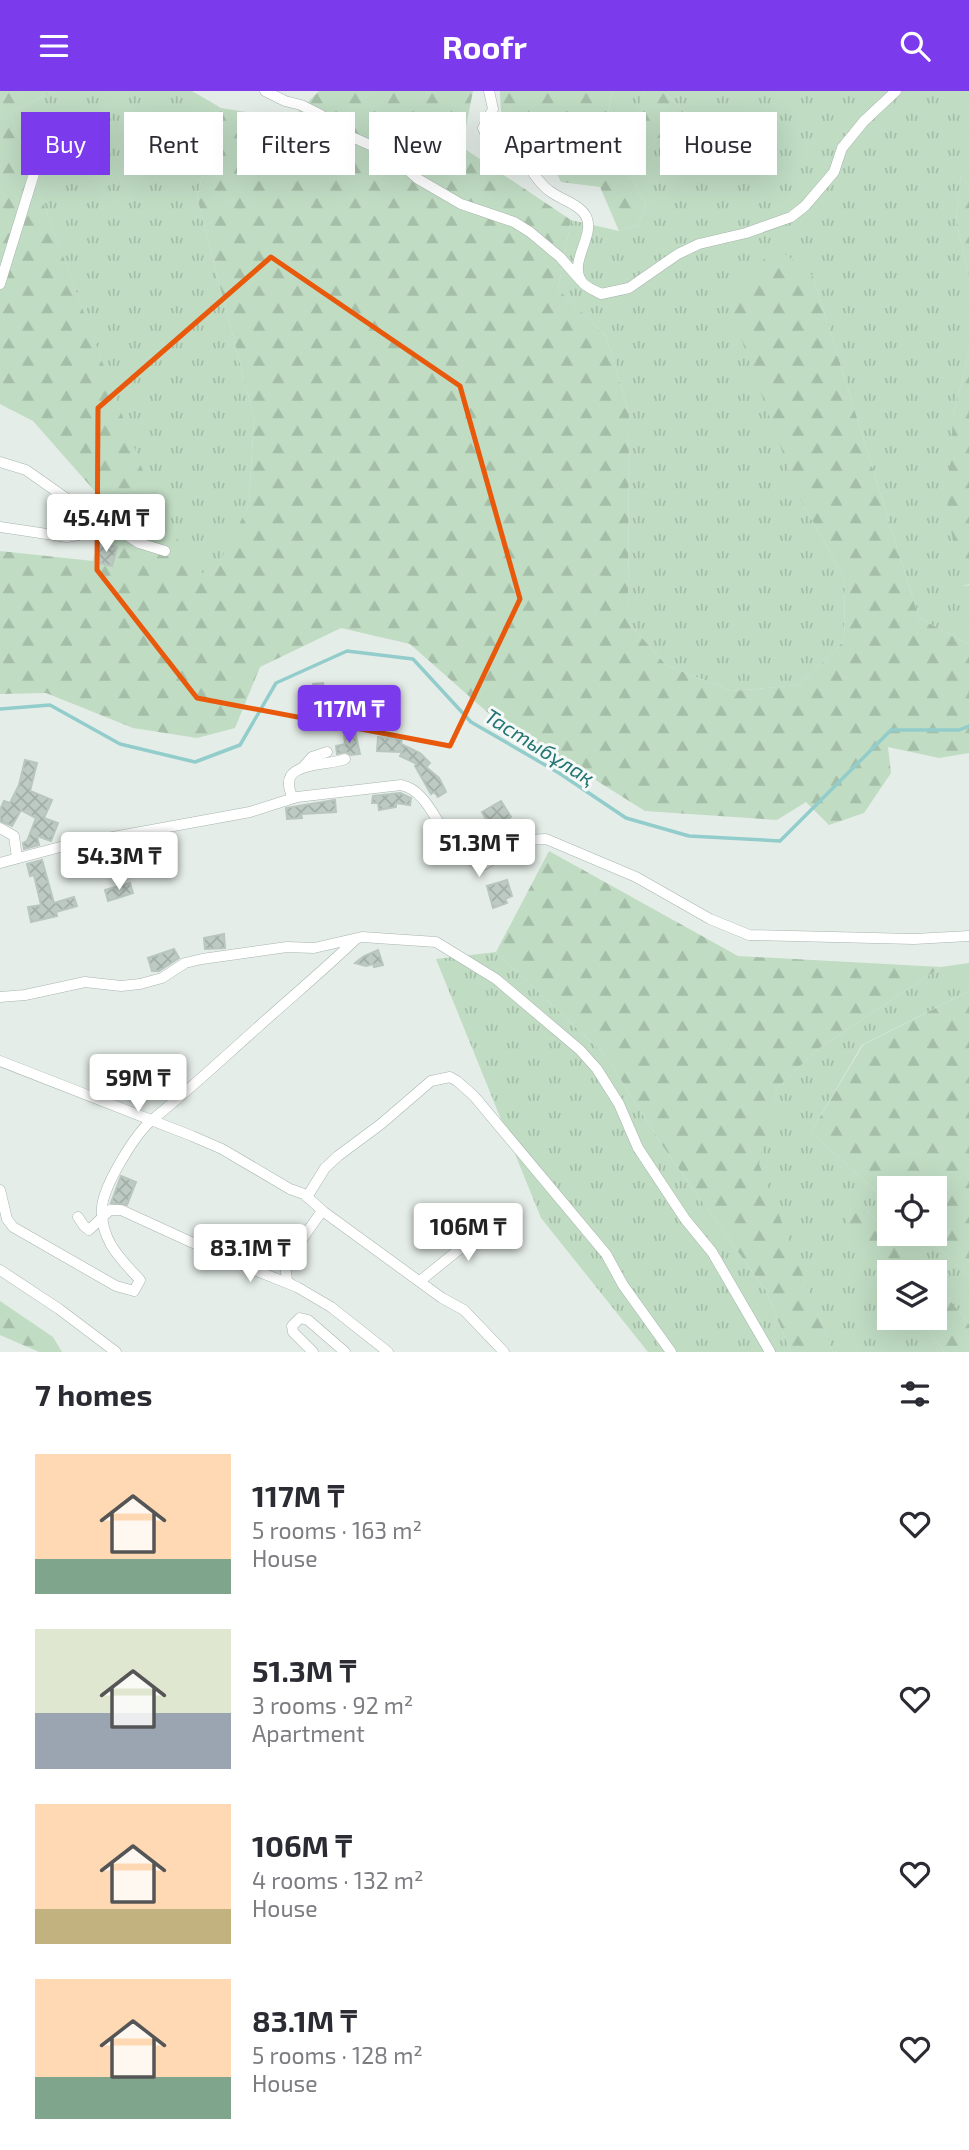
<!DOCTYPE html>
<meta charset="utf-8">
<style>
:root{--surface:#fff;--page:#f7f7f7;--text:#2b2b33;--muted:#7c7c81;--accent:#7c3aed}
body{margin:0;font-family:"Exo 2",sans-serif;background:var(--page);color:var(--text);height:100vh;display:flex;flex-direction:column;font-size:26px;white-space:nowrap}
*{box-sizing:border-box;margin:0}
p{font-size:23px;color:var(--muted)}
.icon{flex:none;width:38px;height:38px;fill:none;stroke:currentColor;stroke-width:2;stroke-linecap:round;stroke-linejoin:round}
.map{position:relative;height:1261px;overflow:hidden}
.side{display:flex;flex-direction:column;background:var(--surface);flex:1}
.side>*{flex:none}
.top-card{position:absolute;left:21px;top:21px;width:928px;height:63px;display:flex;gap:14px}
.controls{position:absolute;left:877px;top:1085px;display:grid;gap:14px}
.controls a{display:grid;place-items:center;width:70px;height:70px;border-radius:0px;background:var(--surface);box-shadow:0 7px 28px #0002;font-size:35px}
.price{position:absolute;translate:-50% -60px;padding:0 16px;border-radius:7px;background:#fff;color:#222;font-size:23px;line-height:46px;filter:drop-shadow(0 2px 4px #0008)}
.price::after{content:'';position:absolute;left:50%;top:42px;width:21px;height:16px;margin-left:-10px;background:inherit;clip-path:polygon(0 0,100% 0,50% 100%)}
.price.current{background:var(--accent);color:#fff}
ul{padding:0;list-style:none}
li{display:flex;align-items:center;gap:21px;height:175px;padding:0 35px}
li span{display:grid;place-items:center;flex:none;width:196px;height:140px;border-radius:0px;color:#555}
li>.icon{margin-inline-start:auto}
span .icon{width:84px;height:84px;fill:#fffc;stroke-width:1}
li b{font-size:30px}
h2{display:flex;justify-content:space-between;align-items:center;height:84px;padding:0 35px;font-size:30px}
.pill{padding:0 24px;border-radius:0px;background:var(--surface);box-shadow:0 7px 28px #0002;font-size:24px;line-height:63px}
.pill.current{background:var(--accent);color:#fff}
header{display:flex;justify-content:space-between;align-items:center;height:91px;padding:0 35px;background:var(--accent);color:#fff;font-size:32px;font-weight:700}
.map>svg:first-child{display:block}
.grass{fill:url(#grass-tufts)}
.forest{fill:url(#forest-firs)}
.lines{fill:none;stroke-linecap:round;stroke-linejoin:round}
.stream{stroke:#92cdcc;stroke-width:3.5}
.building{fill:url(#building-cross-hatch);stroke:#b8c6be;stroke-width:2}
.minor-casing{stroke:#a8b5ae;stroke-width:11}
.minor{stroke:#fff;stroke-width:10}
.marked{fill:none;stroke:#e8590c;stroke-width:5;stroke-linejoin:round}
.labels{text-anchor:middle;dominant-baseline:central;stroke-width:6;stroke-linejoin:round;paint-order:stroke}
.water-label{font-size:21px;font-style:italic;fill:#247574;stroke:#f5f9f7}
</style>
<header><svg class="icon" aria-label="menu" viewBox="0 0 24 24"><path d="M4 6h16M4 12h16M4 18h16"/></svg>Roofr<svg class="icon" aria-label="search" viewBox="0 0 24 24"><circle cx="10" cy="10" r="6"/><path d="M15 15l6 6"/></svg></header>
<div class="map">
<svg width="969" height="1261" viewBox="0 0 969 1261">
<defs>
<pattern id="grass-tufts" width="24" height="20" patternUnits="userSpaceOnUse" patternTransform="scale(1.75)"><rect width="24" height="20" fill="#c0dcc3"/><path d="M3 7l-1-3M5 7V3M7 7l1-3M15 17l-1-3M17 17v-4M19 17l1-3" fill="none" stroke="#a5bea8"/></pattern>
<pattern id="forest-firs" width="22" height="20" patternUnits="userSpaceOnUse" patternTransform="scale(1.75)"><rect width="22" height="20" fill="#c0dcc3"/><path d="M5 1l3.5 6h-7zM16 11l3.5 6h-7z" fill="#a5bea8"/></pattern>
<pattern id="building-cross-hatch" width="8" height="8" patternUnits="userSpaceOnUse" patternTransform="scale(1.75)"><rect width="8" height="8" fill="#bdcac3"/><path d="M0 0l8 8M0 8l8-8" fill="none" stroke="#a2aea8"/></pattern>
</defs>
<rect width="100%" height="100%" fill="#e5ede8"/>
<g class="grass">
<polygon points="53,0 192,0 221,17 197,106 254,327 249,414 209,492 159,424 10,23"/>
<polygon points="612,0 645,0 631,40 582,65 571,62 605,40"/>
<polygon points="663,0 969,0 969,95 961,84 956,130 969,185 969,259 953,327 964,495 969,494 969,553 919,527 813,185 799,406 845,488 844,550 799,594 732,600 666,574 628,531 629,322 606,245 558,198 571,129 619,140 638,134 646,114 626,77 659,47 700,66 689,24"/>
<polygon points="496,861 606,965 662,1054 766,1200 791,1261 648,1261 541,1127 436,868"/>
<polygon points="969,872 969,900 862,954 811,1041 889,1112 889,1140 866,1120 883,1176 889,1184 889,1227 920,1227 944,1261 833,1261 758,1073 777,997 818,958 941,876"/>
<polygon points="892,1143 923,1143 969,1185 969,1233 935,1191 934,1181 926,1181"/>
</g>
<g class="forest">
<polygon points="0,0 53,0 10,23 159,423 209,491 249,414 254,327 197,106 221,17 291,28 319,0 473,0 462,56 571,129 558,198 606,245 629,322 628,531 666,574 732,600 799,594 844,550 845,488 799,406 728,212 775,155 813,185 919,527 969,553 969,662 939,667 888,656 891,682 864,722 829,734 806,711 777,729 645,720 487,621 410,553 341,537 260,576 235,637 197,647 133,637 46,602 0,603 0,460 93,470 107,414 33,330 0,313"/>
<path d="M500,0H612L605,40L572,61L582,65L630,40L645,0H663L689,24L701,67L659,47L626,77L646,114L638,134L619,140L600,96L561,91L543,55C506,41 501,41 500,0Z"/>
<polygon points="961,83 969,95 969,185 956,130"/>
<polygon points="969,259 969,493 963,495 947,421 953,327"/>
<polygon points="549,760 738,865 941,876 818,958 777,997 759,1073 833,1261 791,1261 766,1200 662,1054 606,965 496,861"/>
<polygon points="969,900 969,1185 923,1143 934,1143 934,1097 889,1097 889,1112 811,1041 863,954"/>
<polygon points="835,1115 866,1120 889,1140 889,1143 903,1153 926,1181 889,1181 889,1184"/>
<polygon points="935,1191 969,1233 969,1261 944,1261 920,1227 934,1227"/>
<polygon points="0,1210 53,1246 62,1261 39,1261 0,1244"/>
</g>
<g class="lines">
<polyline class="stream" points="0,618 50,614 120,653 195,671 240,654 276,592 347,560 413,568 471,631 559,682 626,727 689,745 780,750 891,639 959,639 969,635"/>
</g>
<g class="building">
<polygon points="100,452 117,456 112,475 96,471"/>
<polygon points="323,592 324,598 327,597 327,602 335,602 335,606 307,612 306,602 313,602 313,593"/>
<polygon points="355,641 360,663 351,664 346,661 337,663 336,655 345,653 344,643"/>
<polygon points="378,646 402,648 401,653 420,662 430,672 426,676 439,687 446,701 438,706 434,701 431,703 415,675 417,673 400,665 402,661 377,660"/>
<polygon points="25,669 37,672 30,700 52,709 44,727 58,732 51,750 37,745 39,754 24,758 23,752 27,750 36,727 21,719 12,735 0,730 0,719 4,710 10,712 19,694"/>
<polygon points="400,702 411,707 410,714 396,712 396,716 379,719 378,712 372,712 373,705"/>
<polygon points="335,709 336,721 301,723 302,727 287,728 286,717"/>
<polygon points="501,710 511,726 492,738 482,721"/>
<polygon points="118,753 122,756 123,762 92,766 96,778 76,784 71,761 95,760 94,757"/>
<polygon points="42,769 54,812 74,806 77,815 56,821 57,825 31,831 28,816 41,814 34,784 30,785 27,773"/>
<polygon points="507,789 512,805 505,808 507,812 493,817 487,795"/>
<polygon points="130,792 133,802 108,810 105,799"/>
<polygon points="224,843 225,857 205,858 204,847"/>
<polygon points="174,858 179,867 159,880 152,880 148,867"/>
<polygon points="378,859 383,874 374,876 373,873 366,875 355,872 364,865"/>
<polygon points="121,1085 136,1091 127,1114 111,1112"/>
</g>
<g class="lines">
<g class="minor-casing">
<g id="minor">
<polyline points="265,0 285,10 301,14 321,24 352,46 388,62 418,88 461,113 514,131 530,141 560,166 580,189"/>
<path d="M489,0L493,18L483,37C491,58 505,54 519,65C531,76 538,93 551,101C562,109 574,111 583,121C601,141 565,171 583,192C586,196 596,200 601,203L629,197L678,163L699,153L746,142L791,126L805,115L834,81L842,57L864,30L896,0"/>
<polyline points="0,193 41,60"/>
<polyline points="0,371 26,379 104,434 78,444 67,446 0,436"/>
<polyline points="104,434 122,441 139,452 165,460"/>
<polyline points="304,675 312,666 327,661"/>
<path d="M293,707C274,669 325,676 345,668"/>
<polyline points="0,737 14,745 17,767"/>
<path d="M0,772L64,755L250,721L297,706L401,694C437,701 441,765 483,774L526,749L546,748L636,786L710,828L749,844L914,848L969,845"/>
<polyline points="0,906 25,904 85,891 121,895 140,893 162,887 185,872 202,868 287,856 314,857 362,846 436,851 496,888 580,959 597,978 619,1013 638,1057 685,1128 712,1161 770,1261"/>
<polyline points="0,970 192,1045 222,1058 290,1098 304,1103 324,1121 442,1207 464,1219 504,1261"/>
<path d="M0,1099L7,1128L13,1136L116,1195L134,1200L140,1189C120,1167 100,1149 102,1116C104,1094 135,1043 152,1029C188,1000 222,968 257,937C290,907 324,879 356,848"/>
<polyline points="307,1106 325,1077 338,1065 381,1033 431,990 450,986 457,990 474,1005 606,1163 623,1194 671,1261"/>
<polyline points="78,1126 84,1135 89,1139 110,1119 121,1119 237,1172 297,1196 331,1216 388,1261"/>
<polyline points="0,1179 59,1218 116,1261"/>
<polyline points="420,1190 498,1127"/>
<polyline points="291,1193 287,1190 285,1172 322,1120"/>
<polyline points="313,1261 293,1241 292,1235 300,1227 308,1229 345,1261"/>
</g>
</g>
<use href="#minor" class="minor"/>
</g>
<path class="marked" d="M271,166L460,295L520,508L450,655L197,607L97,479L98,317Z"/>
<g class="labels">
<g class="water-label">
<text transform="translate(540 655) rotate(32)">Тастыбұлақ</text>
</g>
</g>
</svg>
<div class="controls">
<a><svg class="icon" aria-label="locate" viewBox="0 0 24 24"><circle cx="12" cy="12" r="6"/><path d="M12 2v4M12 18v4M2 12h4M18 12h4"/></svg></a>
<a><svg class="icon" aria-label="layers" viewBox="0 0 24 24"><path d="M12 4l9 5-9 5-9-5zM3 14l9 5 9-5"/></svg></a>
</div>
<b class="price" style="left:106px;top:463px">45.4M ₸</b>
<b class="price current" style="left:349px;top:654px">117M ₸</b>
<b class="price" style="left:479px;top:788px">51.3M ₸</b>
<b class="price" style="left:119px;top:801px">54.3M ₸</b>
<b class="price" style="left:138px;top:1023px">59M ₸</b>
<b class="price" style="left:468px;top:1172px">106M ₸</b>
<b class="price" style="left:250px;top:1193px">83.1M ₸</b>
<div class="top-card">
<a class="pill current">Buy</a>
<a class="pill">Rent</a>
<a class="pill">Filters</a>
<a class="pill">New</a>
<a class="pill">Apartment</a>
<a class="pill">House</a>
</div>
</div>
<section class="side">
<h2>7 homes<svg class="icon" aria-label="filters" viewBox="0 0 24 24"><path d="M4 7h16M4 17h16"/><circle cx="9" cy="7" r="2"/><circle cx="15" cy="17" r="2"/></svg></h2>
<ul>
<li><span style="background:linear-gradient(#ffd9b3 75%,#7fa58c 0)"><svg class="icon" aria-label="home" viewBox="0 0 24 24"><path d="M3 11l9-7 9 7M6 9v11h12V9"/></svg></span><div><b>117M ₸</b><p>5 rooms · 163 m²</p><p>House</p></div><svg class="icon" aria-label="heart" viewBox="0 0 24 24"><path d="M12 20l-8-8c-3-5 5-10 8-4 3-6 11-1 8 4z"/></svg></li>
<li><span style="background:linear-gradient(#dfe7d0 60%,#9aa5b1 0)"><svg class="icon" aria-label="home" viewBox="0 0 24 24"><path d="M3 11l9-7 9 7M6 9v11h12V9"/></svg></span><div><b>51.3M ₸</b><p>3 rooms · 92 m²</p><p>Apartment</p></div><svg class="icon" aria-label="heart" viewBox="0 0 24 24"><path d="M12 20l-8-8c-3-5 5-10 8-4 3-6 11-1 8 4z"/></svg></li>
<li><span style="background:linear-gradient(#ffd9b3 75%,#c2b280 0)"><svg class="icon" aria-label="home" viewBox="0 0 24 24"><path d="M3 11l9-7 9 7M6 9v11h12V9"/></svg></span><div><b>106M ₸</b><p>4 rooms · 132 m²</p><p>House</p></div><svg class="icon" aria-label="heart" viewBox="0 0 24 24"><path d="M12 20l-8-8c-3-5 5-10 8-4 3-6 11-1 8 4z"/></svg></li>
<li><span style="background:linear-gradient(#ffd9b3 70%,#7fa58c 0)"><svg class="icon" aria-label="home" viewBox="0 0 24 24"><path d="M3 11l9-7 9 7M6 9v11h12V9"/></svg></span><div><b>83.1M ₸</b><p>5 rooms · 128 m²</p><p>House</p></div><svg class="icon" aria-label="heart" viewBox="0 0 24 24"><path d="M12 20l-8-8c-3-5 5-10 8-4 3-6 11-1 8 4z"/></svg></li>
</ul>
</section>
